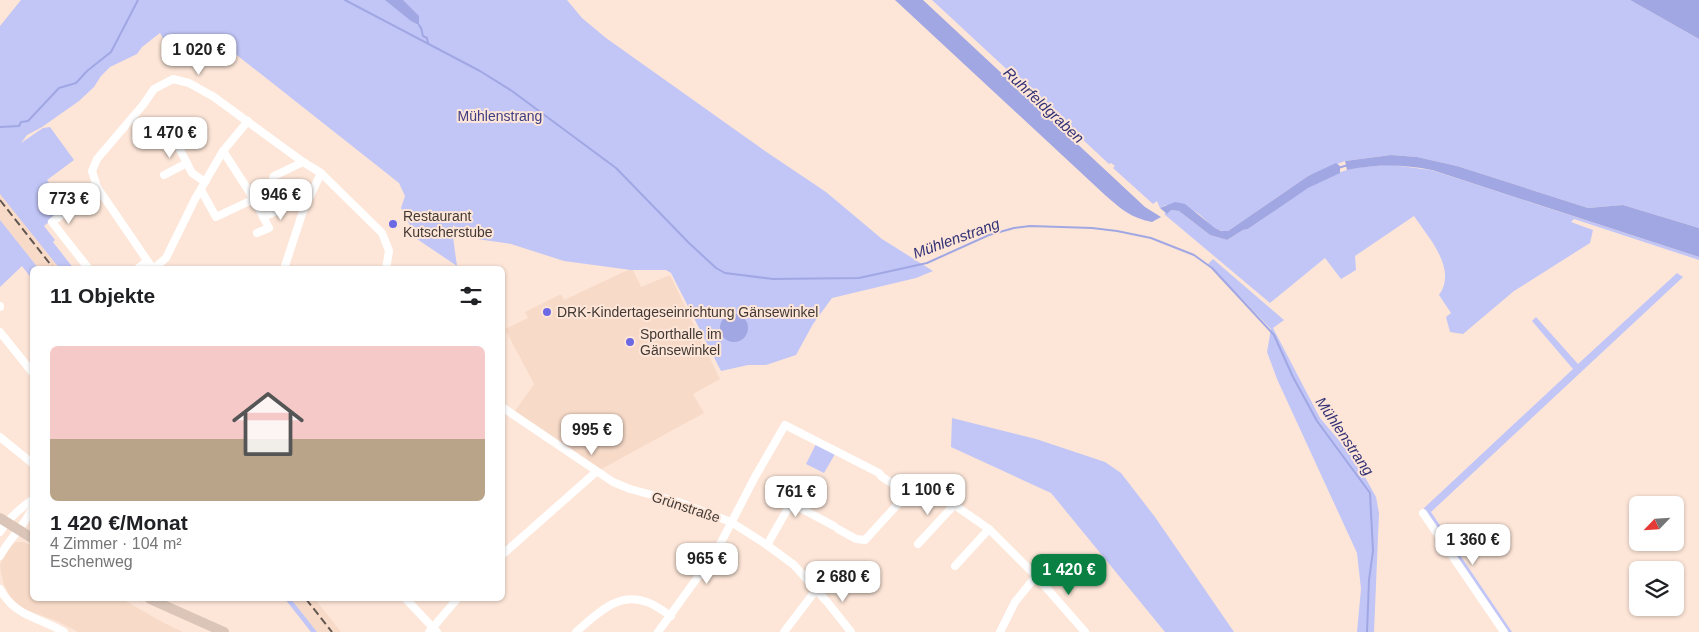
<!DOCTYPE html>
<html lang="de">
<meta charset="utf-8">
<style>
:root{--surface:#fff;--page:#f6f6f6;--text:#202124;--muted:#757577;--line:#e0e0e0;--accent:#0b8043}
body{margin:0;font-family:Helvetica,sans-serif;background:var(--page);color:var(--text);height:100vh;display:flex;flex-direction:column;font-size:19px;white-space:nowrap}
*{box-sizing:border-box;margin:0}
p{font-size:16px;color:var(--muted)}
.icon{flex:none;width:28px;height:28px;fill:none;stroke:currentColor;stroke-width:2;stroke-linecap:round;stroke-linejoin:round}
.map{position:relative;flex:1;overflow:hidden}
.drawer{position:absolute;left:30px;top:266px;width:475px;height:335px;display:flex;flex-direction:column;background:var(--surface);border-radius:8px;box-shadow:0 1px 4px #0004}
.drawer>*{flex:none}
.needle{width:32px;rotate:245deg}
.fabs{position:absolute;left:1629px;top:496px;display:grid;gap:10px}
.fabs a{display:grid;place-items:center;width:55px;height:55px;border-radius:8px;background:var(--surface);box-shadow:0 1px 4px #0004;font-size:25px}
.price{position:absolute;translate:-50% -42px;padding:0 11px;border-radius:10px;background:#fff;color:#222;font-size:16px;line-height:32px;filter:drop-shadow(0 1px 2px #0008)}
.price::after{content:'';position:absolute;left:50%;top:30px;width:15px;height:11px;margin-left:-8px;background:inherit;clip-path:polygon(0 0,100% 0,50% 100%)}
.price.on{background:var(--accent);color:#fff}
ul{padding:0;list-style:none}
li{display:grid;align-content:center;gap:10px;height:265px;padding:0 20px}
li+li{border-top:1px solid var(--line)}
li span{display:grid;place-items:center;height:155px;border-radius:8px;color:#555}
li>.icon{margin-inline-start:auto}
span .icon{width:90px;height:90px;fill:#fffc;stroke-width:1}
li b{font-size:21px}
h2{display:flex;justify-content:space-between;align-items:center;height:60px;padding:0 20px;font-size:21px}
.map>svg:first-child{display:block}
.built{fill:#f8dac8}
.green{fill:#c1c6f7}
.water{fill:#a1a7e3}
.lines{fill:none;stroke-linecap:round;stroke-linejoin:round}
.stream{stroke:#a1a7e3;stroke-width:2}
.minor{stroke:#fff;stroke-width:8}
.secondary{stroke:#dac5b8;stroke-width:10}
.rail{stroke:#625750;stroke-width:2;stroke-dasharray:8 4;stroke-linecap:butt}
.poi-dot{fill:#6b6ae4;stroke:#fde6d8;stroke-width:2}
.labels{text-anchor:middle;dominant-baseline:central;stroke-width:4;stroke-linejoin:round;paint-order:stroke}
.park-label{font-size:14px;fill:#3d3d83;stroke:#fde6d8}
.poi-label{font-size:14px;fill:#423934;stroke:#fde6d8;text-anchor:start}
.street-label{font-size:14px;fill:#423934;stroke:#fde6d8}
.water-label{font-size:15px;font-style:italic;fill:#323176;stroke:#fde6d8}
</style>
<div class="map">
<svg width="1699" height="632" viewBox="0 0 1699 632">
<rect width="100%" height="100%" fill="#fde6d8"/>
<g class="built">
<polygon points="0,191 31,230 60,269 39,269 0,220"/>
<polygon points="632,268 641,287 670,275 720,379 693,394 704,413 596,472 513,414 534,384 505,329 528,318 525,312 561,294 564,300"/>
<polygon points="16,542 24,542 32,546 32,599 122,599 164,623 183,632 78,632 57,621 23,609 15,603 10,596 4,585 1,573 0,565 3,558 11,545"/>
<polygon points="291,599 315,599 341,632 317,632"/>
</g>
<g class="green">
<path d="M21,0H567L582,18L606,38L765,151L826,192L882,239L933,271L916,278L832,298L813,324L796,355L766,365H748L721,371L671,273L666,270H631L564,261L511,244L470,238L453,225V237L457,266L417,239L401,208L405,196L399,183L219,41C197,30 188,33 167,45L160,33L142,47L137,54L110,67L101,76L94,87L79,101L42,127L27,135L21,143L43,128L50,127L74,160L47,180L67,207L44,226L55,240L53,242L74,269H60L0,194V26Z"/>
<path d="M932,0H1630L1699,39V228L1623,205L1588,208L1457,166L1417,157L1391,155L1345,161L1308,176L1228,231C1213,233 1206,217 1194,211C1187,207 1175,207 1166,205L1160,208L1157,201L1153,204L1113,168L1115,166L1111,163L1109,164Z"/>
<path d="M1392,165L1431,170L1699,257V260L1574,219L1571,222L1593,230L1590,243L1514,291L1463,334L1450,332L1446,317L1451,313L1439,295C1458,269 1428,237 1414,216L1355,256L1356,270L1341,279L1325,258L1270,303L1164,214L1171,210L1179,211L1210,235L1227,240L1243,230L1248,229C1279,208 1310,181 1347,170C1362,166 1377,166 1392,165Z"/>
<polygon points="0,220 39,269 32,269 32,279 22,266 0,287"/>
<polygon points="1213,259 1284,320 1273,328 1320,418 1355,459 1376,497 1379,513 1374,632 1357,632 1361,589 1357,553 1277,379 1267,352 1271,329 1208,264"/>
<polygon points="1677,273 1683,277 1431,512 1512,632 1507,632 1423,509 1573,369 1532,321 1536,317 1578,364"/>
<polygon points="952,418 1036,439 1105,462 1121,473 1155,517 1234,632 1165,632 1051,493 951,447"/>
<polygon points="816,444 835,454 824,473 806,464"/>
<polygon points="285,599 291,599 317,632 311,632"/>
</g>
<g class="water">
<polygon points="385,0 403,0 419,16 419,25 411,21"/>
<path d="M895,0H923L1145,207L1161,217L1152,222C1131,218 1121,209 1105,195Z"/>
<polygon points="1630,0 1699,0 1699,39"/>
<path d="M1391,155L1417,157L1457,166L1588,208L1623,205L1699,228V257L1432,170C1402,164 1376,164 1347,170L1345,161Z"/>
<polygon points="1336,163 1340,166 1340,173 1308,188 1248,229 1243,230 1227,240 1210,235 1179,211 1171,210 1167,214 1160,208 1175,202 1185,204 1215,228 1221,231 1228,231 1308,176"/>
<circle cx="734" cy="328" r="14"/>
</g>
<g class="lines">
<g class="stream">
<polyline points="345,0 480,71 512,91 616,168 689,243 716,268 725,273 773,279 859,278 927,263 989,235 1014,228 1030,226 1092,228 1117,231 1151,238 1194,255 1212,268 1274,335 1293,377 1317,421 1370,493 1373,551 1369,580 1367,632"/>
<polyline points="419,25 421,28 423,36 427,38 428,43"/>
<polyline points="0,127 19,126 21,122 28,121 59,88 76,83 87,71 111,52 138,0"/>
<polyline points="1338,168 1348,165"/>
</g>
<g class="minor">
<polyline points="177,144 192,173 205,182"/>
<polyline points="223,151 254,199 269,228 257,233"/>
<polyline points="164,175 187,163"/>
<polyline points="201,190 216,217 254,199"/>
<polyline points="251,195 271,184 274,176 303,162"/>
<polyline points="263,217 289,205"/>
<polyline points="89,269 52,222 97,187"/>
<polyline points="137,269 147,261"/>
<polyline points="153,269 97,187 92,171 97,159 143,105 154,89 173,79 189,83 214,97 303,162 321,173 382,233 389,251 386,269"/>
<polyline points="153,269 166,258 195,199 223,151 248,121"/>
<polyline points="284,269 303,211 321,173"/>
<polyline points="0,307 0,306"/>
<polyline points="0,332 32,372"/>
<polyline points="502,407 613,482 630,489 678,502 731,522 767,545 794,565 828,603 851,632"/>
<polyline points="0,437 32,463"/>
<polyline points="1423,513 1504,632"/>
<polyline points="838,529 856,539 865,540 908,493 914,487 924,484 989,529 1036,576 1085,632"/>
<path d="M0,532C8,519 19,509 32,500"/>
<polyline points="918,544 955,504"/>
<polyline points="767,545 791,503 834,526"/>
<polyline points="502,555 596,472"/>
<path d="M0,556C9,539 24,526 32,509"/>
<polyline points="955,566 989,529"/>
<path d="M0,589C15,617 39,617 64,632"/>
<polyline points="406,599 437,632"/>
<polyline points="429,632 457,599"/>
<path d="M576,632C597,614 618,591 647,602C656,605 664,612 671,616"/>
<polyline points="658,632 716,552 755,477 785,425 879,473 882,477 908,493"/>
<polyline points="784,632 816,590"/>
<polyline points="1000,632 1015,602 1036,576"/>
</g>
<g class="secondary">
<polyline points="0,518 32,538"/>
<polyline points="150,599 224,632"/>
</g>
<g class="rail">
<polyline points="0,200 54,269"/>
<polyline points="306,599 332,632"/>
</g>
</g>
<g class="poi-dot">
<circle cx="393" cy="224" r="5"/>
<circle cx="547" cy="312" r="5"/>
<circle cx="630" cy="342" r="5"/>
</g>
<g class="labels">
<g class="park-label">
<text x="500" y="116">Mühlenstrang</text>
</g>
<g class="poi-label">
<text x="403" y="216">Restaurant<tspan x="403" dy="16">Kutscherstube</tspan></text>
<text x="557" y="312">DRK-Kindertageseinrichtung Gänsewinkel</text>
<text x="640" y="334">Sporthalle im<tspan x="640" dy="16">Gänsewinkel</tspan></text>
</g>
<g class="street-label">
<text transform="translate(686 507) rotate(18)">Grünstraße</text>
</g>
<g class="water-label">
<text transform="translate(1044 105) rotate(43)">Ruhrfeldgraben</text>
<text transform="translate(956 238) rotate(-20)">Mühlenstrang</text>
<text transform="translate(1345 436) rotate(56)">Mühlenstrang</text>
</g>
</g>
</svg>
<div class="fabs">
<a><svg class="needle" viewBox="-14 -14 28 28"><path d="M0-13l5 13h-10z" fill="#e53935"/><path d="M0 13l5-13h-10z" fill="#757577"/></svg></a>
<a><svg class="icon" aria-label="layers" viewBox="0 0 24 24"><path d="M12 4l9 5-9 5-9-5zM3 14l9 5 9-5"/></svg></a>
</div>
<b class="price" style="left:199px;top:76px">1 020 €</b>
<b class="price" style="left:170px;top:159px">1 470 €</b>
<b class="price" style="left:281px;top:221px">946 €</b>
<b class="price" style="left:69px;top:225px">773 €</b>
<b class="price" style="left:592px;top:456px">995 €</b>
<b class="price" style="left:928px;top:516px">1 100 €</b>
<b class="price" style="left:796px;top:518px">761 €</b>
<b class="price" style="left:1473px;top:566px">1 360 €</b>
<b class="price" style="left:707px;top:585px">965 €</b>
<b class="price on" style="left:1069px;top:596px">1 420 €</b>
<b class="price" style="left:843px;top:603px">2 680 €</b>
<section class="drawer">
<h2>11 Objekte<svg class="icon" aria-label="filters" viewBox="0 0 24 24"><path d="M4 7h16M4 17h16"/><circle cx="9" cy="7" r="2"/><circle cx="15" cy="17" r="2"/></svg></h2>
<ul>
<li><span style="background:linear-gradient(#f6c9c9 60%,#b9a48a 0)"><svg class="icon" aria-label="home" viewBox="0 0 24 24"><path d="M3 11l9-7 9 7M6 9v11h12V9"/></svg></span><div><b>1 420 €/Monat</b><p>4 Zimmer · 104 m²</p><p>Eschenweg</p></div></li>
</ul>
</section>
</div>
